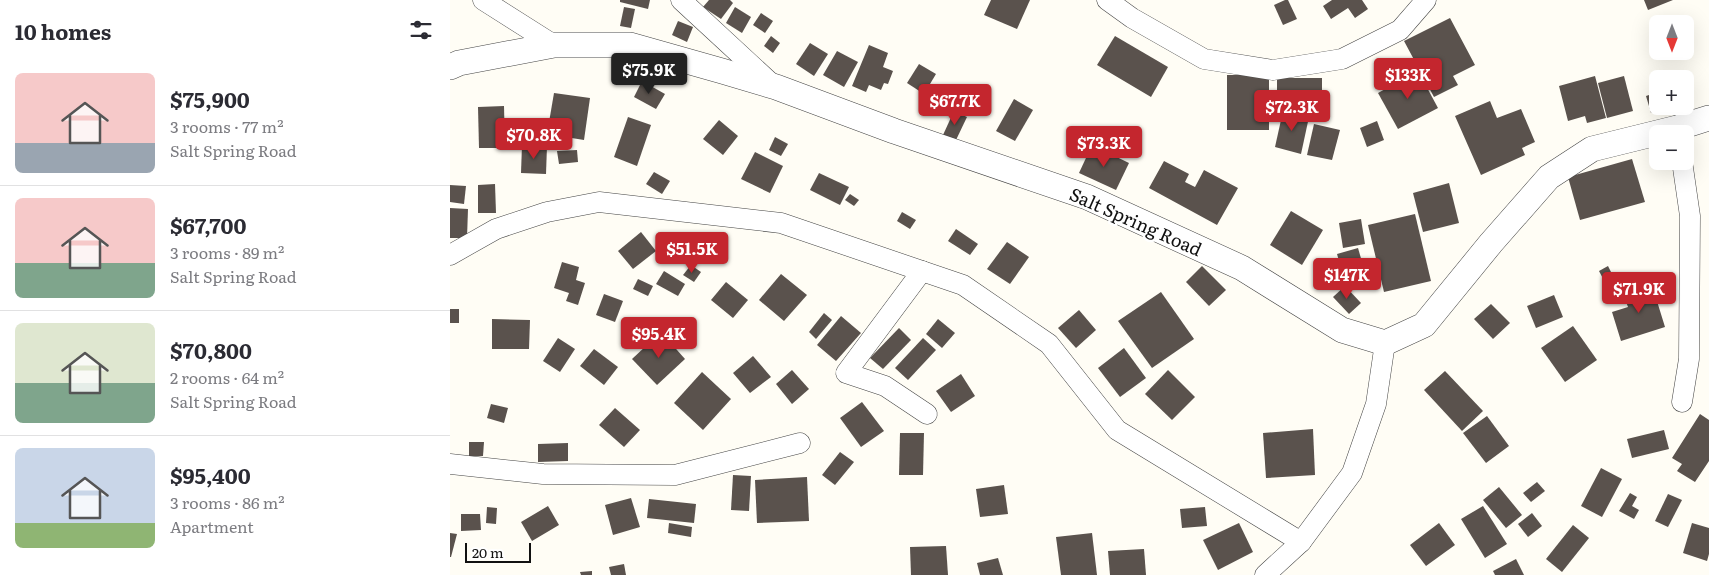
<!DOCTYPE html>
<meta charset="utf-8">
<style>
:root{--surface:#fff;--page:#f7f7f7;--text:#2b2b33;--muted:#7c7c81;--line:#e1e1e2;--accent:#c4262e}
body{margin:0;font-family:Literata,serif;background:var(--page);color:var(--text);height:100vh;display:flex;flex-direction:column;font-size:19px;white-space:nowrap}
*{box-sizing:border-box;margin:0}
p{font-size:16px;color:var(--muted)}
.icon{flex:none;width:28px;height:28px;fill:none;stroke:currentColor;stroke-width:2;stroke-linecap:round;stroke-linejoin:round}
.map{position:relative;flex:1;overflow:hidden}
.side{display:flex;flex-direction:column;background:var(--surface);width:450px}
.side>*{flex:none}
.needle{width:32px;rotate:180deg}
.tools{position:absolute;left:1199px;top:15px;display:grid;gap:10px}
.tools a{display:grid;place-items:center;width:45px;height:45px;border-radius:8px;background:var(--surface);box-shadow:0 5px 20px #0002;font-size:25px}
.scale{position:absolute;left:15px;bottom:12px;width:66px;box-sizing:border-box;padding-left:5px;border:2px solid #111;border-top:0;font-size:14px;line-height:18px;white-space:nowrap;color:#111;-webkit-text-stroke:4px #fff;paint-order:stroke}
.price{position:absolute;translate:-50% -42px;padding:0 11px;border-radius:5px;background:var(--accent);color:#fff;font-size:16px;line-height:32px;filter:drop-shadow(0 1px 2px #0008)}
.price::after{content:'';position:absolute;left:50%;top:30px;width:15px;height:11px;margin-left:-8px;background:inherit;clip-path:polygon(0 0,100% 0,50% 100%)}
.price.on{background:#222;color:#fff}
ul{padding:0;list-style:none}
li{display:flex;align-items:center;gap:15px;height:125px;padding:0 15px}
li+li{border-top:1px solid var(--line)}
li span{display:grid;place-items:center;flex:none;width:140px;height:100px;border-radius:8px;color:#555}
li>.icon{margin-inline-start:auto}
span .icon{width:60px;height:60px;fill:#fffc;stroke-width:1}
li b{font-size:21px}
h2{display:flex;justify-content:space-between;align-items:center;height:60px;padding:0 15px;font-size:21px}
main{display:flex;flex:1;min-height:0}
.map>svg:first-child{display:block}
.building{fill:#5a524d}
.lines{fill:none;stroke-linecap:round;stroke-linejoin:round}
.minor-casing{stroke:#444;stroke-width:21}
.tertiary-casing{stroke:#444;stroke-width:26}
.minor{stroke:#fff;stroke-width:20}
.tertiary{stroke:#fff;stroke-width:25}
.labels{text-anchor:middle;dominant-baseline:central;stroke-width:5;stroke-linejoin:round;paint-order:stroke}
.street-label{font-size:18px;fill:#111;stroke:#fff}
</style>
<main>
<section class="side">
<h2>10 homes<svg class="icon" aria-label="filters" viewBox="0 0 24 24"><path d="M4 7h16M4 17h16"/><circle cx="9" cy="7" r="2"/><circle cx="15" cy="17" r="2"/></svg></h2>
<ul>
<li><span style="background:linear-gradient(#f6c9c9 70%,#9aa5b1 0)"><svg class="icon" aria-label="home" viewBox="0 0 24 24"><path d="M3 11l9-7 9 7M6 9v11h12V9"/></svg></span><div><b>$75,900</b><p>3 rooms · 77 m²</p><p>Salt Spring Road</p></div></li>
<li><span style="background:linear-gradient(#f6c9c9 65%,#7fa58c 0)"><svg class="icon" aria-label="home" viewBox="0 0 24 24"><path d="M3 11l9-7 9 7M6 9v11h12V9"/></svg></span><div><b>$67,700</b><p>3 rooms · 89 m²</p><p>Salt Spring Road</p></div></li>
<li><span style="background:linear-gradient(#dfe7d0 60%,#7fa58c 0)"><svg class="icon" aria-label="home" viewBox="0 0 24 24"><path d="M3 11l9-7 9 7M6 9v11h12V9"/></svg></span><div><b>$70,800</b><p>2 rooms · 64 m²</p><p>Salt Spring Road</p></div></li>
<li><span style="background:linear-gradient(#c9d6e8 75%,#8fb573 0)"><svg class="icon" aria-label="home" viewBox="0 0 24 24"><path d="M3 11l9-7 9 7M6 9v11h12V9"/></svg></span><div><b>$95,400</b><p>3 rooms · 86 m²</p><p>Apartment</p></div></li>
</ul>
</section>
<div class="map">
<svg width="1259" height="575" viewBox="0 0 1259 575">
<rect width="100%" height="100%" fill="#fffdf5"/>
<g class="building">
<polygon points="170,0 200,0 198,9 170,2"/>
<polygon points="259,0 280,0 283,3 271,19 253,7"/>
<polygon points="541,0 580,0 567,29 534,15"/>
<polygon points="835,0 838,0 847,19 833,25 824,5"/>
<polygon points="882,0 912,0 918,9 905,18 898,8 881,19 873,6"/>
<polygon points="1194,0 1223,0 1198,10"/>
<polygon points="174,7 185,9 181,28 170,26"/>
<polygon points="285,7 301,17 292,33 276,23"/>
<polygon points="311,13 323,21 315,33 303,25"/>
<polygon points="1000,18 1025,65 1003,76 1008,85 984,97 954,41"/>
<polygon points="228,21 243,27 237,42 222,35"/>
<polygon points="321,36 330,43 323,53 314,46"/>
<polygon points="665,36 718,67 701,97 647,65"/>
<polygon points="360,43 378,54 364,76 346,64"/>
<polygon points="419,45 438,53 433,67 443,71 438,84 434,83 431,90 419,85 416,92 402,86"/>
<polygon points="387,51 408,62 394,87 373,75"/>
<polygon points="469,64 486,74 474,94 457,83"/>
<polygon points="968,71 988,108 948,129 928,93"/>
<rect x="777" y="75" width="42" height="55"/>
<polygon points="1145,76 1156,118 1137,123 1135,116 1118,121 1109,86"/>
<polygon points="1174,76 1183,111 1157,118 1148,83"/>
<rect x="827" y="78" width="45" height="22"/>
<polygon points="192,81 215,94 206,109 184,97"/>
<polygon points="1208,92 1208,106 1220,107 1201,113 1196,96"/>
<polygon points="104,93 140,98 134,140 97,134"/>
<polygon points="564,99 583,110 565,141 546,131"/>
<polygon points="1040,101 1047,118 1071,109 1085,142 1072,148 1075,155 1031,175 1005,116"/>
<polygon points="54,106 55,148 29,148 28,107"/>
<polygon points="504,111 517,117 506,140 493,135"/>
<polygon points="833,111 859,117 851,154 825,147"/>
<polygon points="178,117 201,125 187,166 164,157"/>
<polygon points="269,120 288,136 273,155 253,139"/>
<polygon points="927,121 934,140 917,147 910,128"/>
<polygon points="864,124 890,130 882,160 857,155"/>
<polygon points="325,137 338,144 331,156 319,150"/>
<polygon points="72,145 97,146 96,174 71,173"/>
<polygon points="642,145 679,163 666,190 629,173"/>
<polygon points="127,150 128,162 109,164 107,151"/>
<polygon points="305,152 333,166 320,193 291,179"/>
<polygon points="1182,159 1195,202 1130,220 1118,177"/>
<polygon points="714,161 739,174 735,182 745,187 754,170 788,188 767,225 699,188"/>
<polygon points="204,172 220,181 212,194 196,184"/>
<polygon points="369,173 399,187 390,205 360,190"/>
<polygon points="999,183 1009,223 973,232 963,193"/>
<polygon points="45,184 46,213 28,213 28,185"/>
<polygon points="0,185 16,186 14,204 0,202"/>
<polygon points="400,194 409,200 404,206 395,200"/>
<polygon points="0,208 18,209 17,238 0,238"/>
<polygon points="841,211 873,230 852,265 820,245"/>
<polygon points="452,212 466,220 460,229 447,221"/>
<polygon points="965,214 981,281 934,292 918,225"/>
<polygon points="911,219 915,244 893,248 889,223"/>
<polygon points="506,229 528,244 520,255 498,241"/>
<polygon points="191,232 206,251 183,269 168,251"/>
<polygon points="557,242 579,257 560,284 537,269"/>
<polygon points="908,248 917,279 896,285 887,254"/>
<polygon points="112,262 129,267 126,280 135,283 128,305 116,301 119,293 104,288"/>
<polygon points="241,265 251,272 244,282 233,275"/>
<polygon points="752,266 776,290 759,306 736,282"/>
<polygon points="1158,266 1167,284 1158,288 1149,271"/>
<polygon points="214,271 235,284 228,296 206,284"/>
<polygon points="331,274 357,295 334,321 309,300"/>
<polygon points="188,279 203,286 198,296 183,289"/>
<polygon points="276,282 298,300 283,318 261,300"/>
<polygon points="1202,285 1215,327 1171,341 1162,312 1178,307 1173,294"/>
<polygon points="895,286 911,303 899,314 883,297"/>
<polygon points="711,292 744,339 702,368 668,321"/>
<polygon points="154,294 173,301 165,322 146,315"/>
<polygon points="1104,295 1113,317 1086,328 1077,306"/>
<polygon points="1041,304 1060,323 1043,339 1024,319"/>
<rect x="0" y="309" width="9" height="14"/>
<polygon points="629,310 646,330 626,348 608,328"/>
<polygon points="374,313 382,320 366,339 359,332"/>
<polygon points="391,316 411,333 386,361 367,345"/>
<polygon points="42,319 80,320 79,349 42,349"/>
<polygon points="488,319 505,333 492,348 476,334"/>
<polygon points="1123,326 1147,360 1115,382 1091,348"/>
<polygon points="449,328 461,340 433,369 420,358"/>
<polygon points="211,332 235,359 207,385 182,359"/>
<polygon points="108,338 125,349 110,372 93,361"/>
<polygon points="473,338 486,350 458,380 445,368"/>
<polygon points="674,348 696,378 670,397 648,368"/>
<polygon points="144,349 168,367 154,385 130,366"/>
<polygon points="303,356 321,377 300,393 283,373"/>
<polygon points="342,370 359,389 342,404 326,384"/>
<polygon points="718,370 745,397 722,420 695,394"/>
<polygon points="995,371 1033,411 1012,431 974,390"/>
<polygon points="252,372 281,399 253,430 224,403"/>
<polygon points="511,374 525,396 501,412 486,391"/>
<polygon points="412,402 434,431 411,447 390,418"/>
<polygon points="41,404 58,408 54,423 37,418"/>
<polygon points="165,408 190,430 174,447 149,425"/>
<polygon points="1250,414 1259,420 1259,461 1245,482 1227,471 1232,464 1222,458"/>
<polygon points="1037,416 1059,446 1036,463 1013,433"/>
<polygon points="863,429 865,475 816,478 813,433"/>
<polygon points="1214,430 1219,449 1182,458 1177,439"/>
<polygon points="450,433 474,433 473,475 449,475"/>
<polygon points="19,442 34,442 33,456 19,456"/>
<polygon points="118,443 118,461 88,462 88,444"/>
<polygon points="390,452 404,462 385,485 372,475"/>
<polygon points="1151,468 1172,479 1152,517 1131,506"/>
<polygon points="283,475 301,476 299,511 281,510"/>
<polygon points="357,477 359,521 307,523 305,480"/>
<polygon points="1087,482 1095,491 1081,502 1073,493"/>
<polygon points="554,485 558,514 530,517 526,489"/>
<polygon points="1049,487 1072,515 1056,528 1033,500"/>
<polygon points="1180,493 1187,497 1182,506 1189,510 1184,519 1169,511"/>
<polygon points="1218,494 1232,500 1218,527 1205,521"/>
<polygon points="181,498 190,527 163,535 155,505"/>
<polygon points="199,499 246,504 244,523 197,518"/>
<polygon points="98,506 109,525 82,541 71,522"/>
<polygon points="1033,506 1057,544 1035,558 1011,519"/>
<polygon points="37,507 47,508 46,524 36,523"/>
<polygon points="755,507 757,526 732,528 730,509"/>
<polygon points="1082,513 1092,526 1078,537 1068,524"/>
<polygon points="11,514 30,514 31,530 11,531"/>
<polygon points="219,523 242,527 241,537 218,533"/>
<polygon points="789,523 803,552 768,570 753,540"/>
<polygon points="989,523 1005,545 976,566 960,545"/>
<polygon points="1242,523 1259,528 1259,554 1257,561 1233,553"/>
<polygon points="1123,525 1139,538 1112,572 1096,559"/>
<polygon points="0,533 7,534 1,557 0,557"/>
<polygon points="642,533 647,575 611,575 606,537"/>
<polygon points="496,546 498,575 461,575 460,547"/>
<polygon points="694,549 696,575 660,575 658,551"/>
<polygon points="548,558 553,575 530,575 527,563"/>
<polygon points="1066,559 1074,575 1045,575 1043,571"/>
<polygon points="174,564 176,575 161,575 159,567"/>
<polygon points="142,571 142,575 131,575 130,572"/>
</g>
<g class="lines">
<g class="minor-casing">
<g id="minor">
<polyline points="33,0 104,45"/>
<polyline points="231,0 323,85"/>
<polyline points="657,0 682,18 754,59 823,70 892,59 950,30 976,0"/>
<polyline points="1232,161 1240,216 1239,359 1232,402"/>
<polyline points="0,255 46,229 97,212 149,202 331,223 513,285 599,344 667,430 851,542"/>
<polyline points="472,271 396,373 435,386 477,414"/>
<polyline points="0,464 93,474 225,475 350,443"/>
<polyline points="815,575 851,542 902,473 926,404 935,343"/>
</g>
</g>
<g class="tertiary-casing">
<polyline id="tertiary" points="0,67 9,63 104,45 180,45 272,71 326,87 444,131 637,197 792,268 892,330 935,343 974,325 1041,243 1099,177 1142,149 1227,128 1259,118"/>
</g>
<use href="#minor" class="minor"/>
<use href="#tertiary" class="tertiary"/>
</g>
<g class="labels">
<g class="street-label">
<text transform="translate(686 221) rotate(24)">Salt Spring Road</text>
</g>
</g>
</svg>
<div class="tools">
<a><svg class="needle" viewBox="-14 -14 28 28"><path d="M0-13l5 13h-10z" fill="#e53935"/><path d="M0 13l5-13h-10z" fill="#7c7c81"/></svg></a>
<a>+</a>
<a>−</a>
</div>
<div class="scale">20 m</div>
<b class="price on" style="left:199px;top:95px">$75.9K</b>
<b class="price" style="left:958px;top:100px">$133K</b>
<b class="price" style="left:505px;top:126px">$67.7K</b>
<b class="price" style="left:842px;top:132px">$72.3K</b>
<b class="price" style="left:84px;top:160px">$70.8K</b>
<b class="price" style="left:654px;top:168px">$73.3K</b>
<b class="price" style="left:242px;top:274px">$51.5K</b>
<b class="price" style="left:897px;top:300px">$147K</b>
<b class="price" style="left:1189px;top:314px">$71.9K</b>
<b class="price" style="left:209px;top:359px">$95.4K</b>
</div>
</main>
